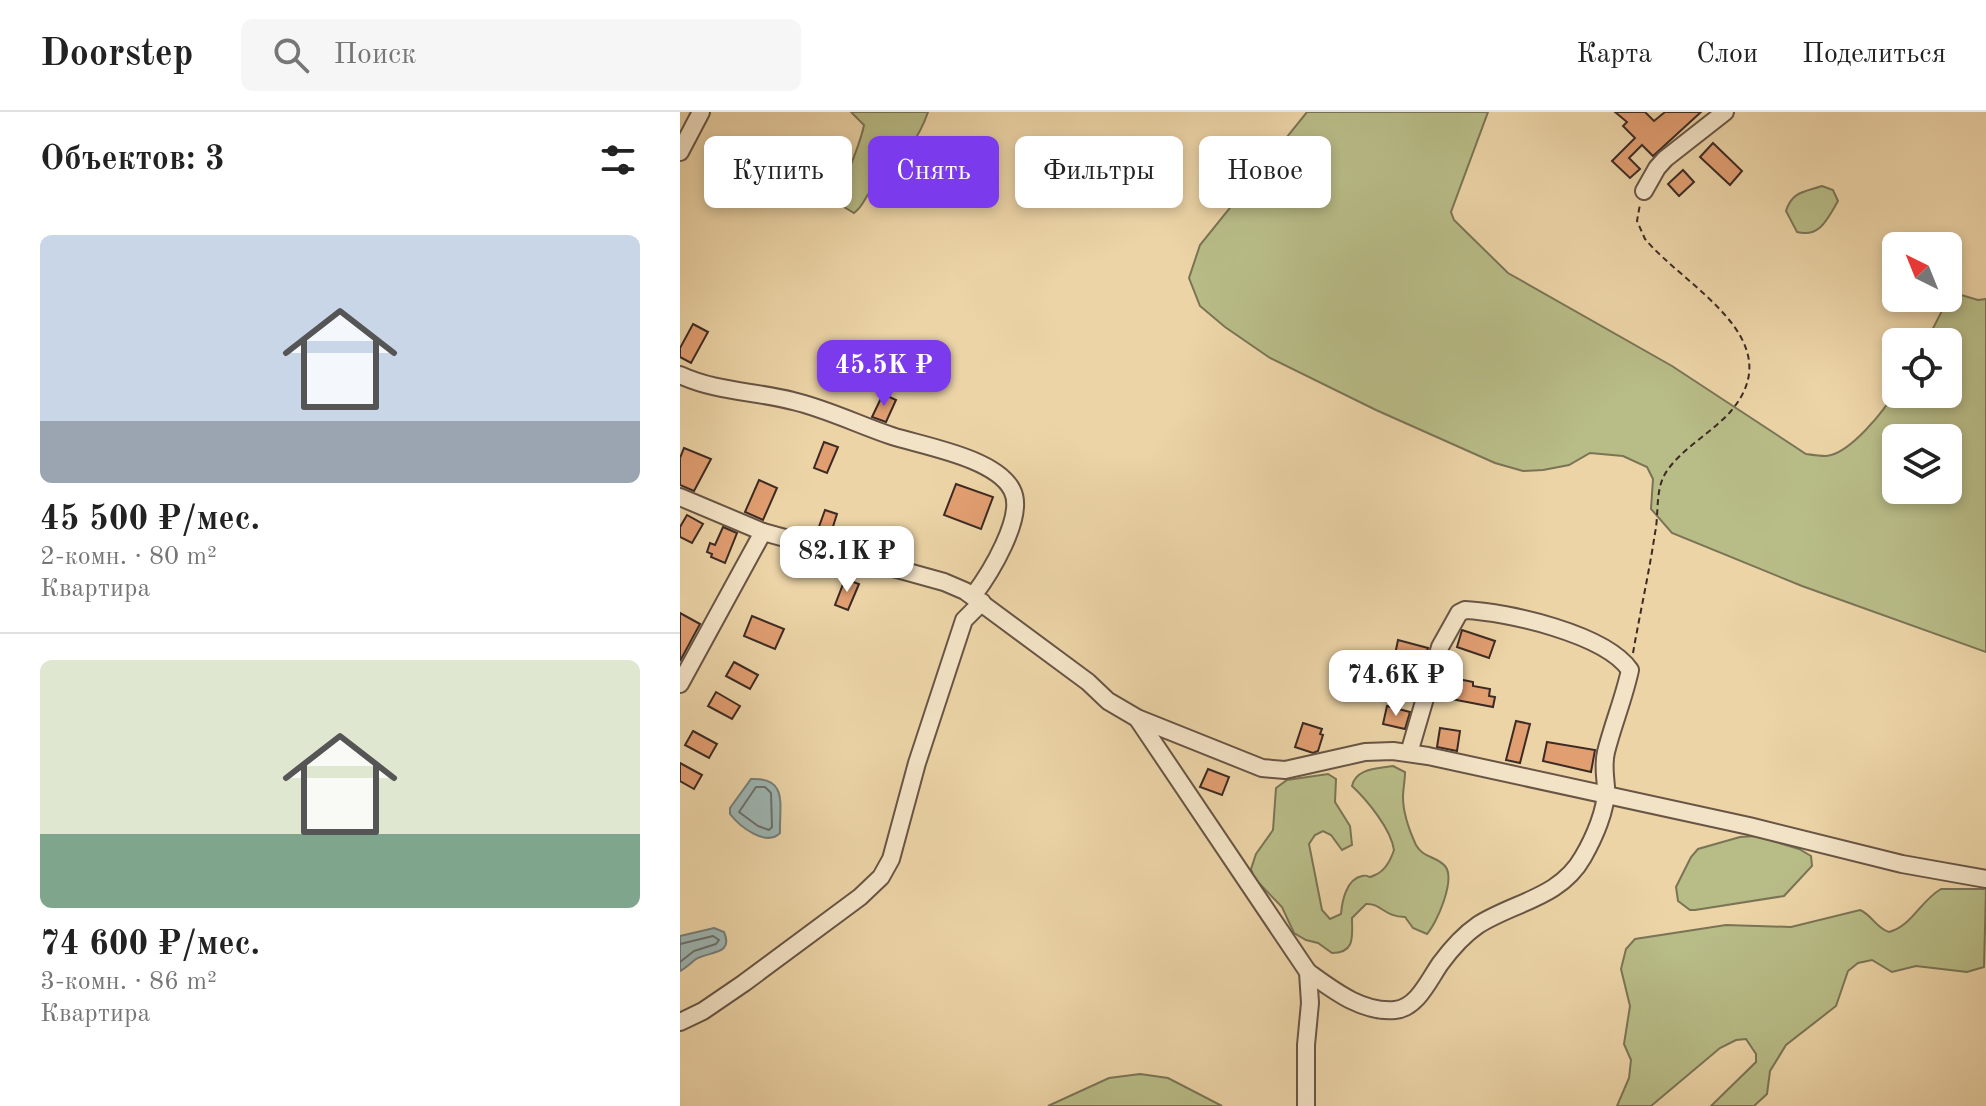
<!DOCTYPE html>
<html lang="ru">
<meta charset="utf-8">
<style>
:root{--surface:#fff;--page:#f6f6f6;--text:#222;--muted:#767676;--line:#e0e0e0;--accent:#7c3aed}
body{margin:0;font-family:"Old Standard TT",serif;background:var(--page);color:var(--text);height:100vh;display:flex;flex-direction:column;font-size:30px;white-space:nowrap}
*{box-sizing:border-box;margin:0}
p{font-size:26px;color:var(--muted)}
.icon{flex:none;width:44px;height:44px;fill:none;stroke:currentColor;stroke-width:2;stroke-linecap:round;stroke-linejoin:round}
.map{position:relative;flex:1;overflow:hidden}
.panel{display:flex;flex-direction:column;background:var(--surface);width:680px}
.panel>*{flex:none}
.top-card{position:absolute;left:24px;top:24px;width:760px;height:72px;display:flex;gap:16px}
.needle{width:52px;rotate:317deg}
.fabs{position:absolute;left:1202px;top:120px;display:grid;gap:16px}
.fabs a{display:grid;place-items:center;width:80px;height:80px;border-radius:12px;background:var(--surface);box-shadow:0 4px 12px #0003;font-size:40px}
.price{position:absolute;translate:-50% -68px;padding:0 18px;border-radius:16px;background:#fff;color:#222;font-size:26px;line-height:52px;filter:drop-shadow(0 2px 4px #0008)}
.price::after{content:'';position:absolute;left:50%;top:48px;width:24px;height:18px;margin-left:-12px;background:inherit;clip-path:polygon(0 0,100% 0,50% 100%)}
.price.active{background:var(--accent);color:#fff}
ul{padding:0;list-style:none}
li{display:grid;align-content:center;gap:16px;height:424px;padding:0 40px}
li+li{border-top:2px solid var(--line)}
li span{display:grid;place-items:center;height:248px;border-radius:12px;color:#555}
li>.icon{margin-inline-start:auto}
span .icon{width:144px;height:144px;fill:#fffc;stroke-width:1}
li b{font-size:34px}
h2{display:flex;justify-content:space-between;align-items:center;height:96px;padding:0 40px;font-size:34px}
.tag{padding:0 28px;border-radius:12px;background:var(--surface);box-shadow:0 4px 12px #0003;font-size:28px;line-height:72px}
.tag.active{background:var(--accent);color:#fff}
header{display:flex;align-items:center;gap:48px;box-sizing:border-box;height:112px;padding:0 40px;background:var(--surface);border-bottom:2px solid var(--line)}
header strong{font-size:38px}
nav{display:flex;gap:44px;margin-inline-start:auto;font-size:28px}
.search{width:560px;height:72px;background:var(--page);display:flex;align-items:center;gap:20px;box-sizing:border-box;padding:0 28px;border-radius:12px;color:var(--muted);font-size:30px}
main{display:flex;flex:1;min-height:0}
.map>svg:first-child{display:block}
.green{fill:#b8bc87;stroke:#7a7456;stroke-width:2;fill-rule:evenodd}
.water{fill:#9db5b2;stroke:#767e79;stroke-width:2}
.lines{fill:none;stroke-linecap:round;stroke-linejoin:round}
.shore{stroke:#6c706b;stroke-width:2}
.building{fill:#e19e71;stroke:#3c2b24;stroke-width:2}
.minor-casing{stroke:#685545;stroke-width:20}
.path{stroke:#3c2b24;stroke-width:2;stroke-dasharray:6 4;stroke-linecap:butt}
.minor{stroke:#f3e3c6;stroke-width:16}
</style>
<header>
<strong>Doorstep</strong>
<div class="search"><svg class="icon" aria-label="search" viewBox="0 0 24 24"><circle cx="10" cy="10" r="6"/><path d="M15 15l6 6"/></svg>Поиск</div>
<nav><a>Карта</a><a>Слои</a><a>Поделиться</a></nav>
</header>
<main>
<section class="panel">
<h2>Объектов: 3<svg class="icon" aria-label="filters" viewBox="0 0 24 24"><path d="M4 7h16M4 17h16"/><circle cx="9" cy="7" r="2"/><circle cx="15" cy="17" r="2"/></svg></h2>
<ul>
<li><span style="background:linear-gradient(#c9d6e8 75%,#9aa5b1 0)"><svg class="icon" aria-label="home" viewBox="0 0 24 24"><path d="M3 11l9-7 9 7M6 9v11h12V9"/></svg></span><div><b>45 500 ₽/мес.</b><p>2-комн. · 80 m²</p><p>Квартира</p></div></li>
<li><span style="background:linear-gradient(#dfe7d0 70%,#7fa58c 0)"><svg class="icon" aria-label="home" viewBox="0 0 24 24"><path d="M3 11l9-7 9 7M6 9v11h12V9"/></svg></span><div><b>74 600 ₽/мес.</b><p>3-комн. · 86 m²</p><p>Квартира</p></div></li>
</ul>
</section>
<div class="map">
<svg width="1306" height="994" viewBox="0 0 1306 994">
<rect width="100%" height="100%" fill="#ecd4a7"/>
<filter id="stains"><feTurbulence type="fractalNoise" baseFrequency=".0025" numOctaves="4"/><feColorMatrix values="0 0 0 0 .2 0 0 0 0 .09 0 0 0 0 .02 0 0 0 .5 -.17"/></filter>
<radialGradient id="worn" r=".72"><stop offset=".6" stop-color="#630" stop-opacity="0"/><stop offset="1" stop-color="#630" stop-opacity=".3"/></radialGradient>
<g class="green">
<path d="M171,0H248C237,33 216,52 193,76C185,84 184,94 174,101L164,95C160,67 179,40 184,13Z"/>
<path d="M627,0H808L771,100L774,108L828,161L992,254L1126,342C1133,343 1140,344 1146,344C1170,342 1205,298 1216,278V282H1268V230H1246L1268,187L1278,182L1298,188L1306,187V540L1122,474L992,421L971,397L973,367L967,355L943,344L910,341L889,353L863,358L843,359L815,351L696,298L590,246L545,215L520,194L509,166L520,133ZM1216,326H1268V378H1216Z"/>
<path d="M1142,74L1153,78L1158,89C1148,106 1140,126 1117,120L1106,99C1112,79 1125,80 1142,74Z"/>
<path d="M713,654L725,660C725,669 723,677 723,685C723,700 730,720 736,733C743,746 756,744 765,754C776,767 757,811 747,822L733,816L725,805C704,805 701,791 686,792L672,806C672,823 676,841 652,841L638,831L626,828L614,821L602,795L574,766L571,757L576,742L593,718L596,676L607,668L648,662L656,667L655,690L670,714L672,733L662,738L651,723L643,719L635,723L629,732L642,798L650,807L661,802C662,790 666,767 682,764C692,762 685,768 695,763C705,759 711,747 714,738C711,717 687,688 672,674C676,656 697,657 713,654Z"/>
<polygon points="1076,724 1119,737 1131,744 1132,754 1104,784 1015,798 1010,798 998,789 996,775 1011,745 1018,737 1060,725"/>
<path d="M1261,777H1306L1304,855L1287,860L1236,854L1212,860L1192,848L1178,851L1168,859L1156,894L1106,933L1090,959L1087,982L1074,994H1031L1076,950V942L1066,927L1056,928L1040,936L971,994H937L949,966L951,948L944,932L950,894L941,857L946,837L955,827L1046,813L1111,815L1180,798C1192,803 1196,816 1209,820C1232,814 1240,789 1261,777Z"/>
<polygon points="460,962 488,966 542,994 368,994 429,966"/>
</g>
<g class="water">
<path d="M71,667C109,665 99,694 100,721C86,735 60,715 50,702V696Z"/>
<path d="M34,816L44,820C54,843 30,839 16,847C11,851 6,856 0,859V824Z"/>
</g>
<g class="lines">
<g class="shore">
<polygon points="76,675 85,675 91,681 92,715 89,718 78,714 59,700"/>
<polyline points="0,832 33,824 39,828 36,832 14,839 0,850"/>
</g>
</g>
<g class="building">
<polygon points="935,0 965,0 974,9 985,0 1021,0 973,44 962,33 949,46 960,57 950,66 932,49 955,26 943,14 947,10"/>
<polygon points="1033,31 1062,59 1050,73 1020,45"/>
<polygon points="1003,58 1014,70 999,84 988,72"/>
<polygon points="13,212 28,220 11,251 0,245 0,236"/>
<polygon points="203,282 216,288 206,310 192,305"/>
<polygon points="144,330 158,335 147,361 134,356"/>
<polygon points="4,336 31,347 14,379 0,373 0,346"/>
<polygon points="79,368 97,376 83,408 65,400"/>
<polygon points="276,372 313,385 301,417 264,403"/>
<polygon points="145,398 157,402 149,427 136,423"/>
<polygon points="7,403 23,412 12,431 0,425 0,415"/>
<polygon points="43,415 57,421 45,451 31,445 32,442 27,440 30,431 35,433"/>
<polygon points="165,467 179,472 168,498 155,493"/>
<polygon points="0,501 20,512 0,549"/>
<polygon points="72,504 104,517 95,537 64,524"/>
<polygon points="782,518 815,529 809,546 777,535"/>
<polygon points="718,528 748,536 737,576 728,573 727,578 717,574 718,570 710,567"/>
<polygon points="54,550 78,563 70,577 46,564"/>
<polygon points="769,565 793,570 793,574 810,577 809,584 815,585 813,595 766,586"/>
<polygon points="36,580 60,594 52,607 28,594"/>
<polygon points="707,594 730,600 725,617 703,612"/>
<polygon points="836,609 850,612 840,651 826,648"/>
<polygon points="623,611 642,617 640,622 643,623 638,639 633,641 615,635"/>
<polygon points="760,616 780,619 777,639 757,635"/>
<polygon points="13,619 37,632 29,646 5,633"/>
<polygon points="867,630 915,638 911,660 863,649"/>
<polygon points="0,651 22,663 14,677 0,669"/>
<polygon points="528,657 549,665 542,683 520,675"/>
</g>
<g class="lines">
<g class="minor-casing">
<g id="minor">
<polyline points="0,40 21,0"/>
<polyline points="964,79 977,56 985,47 1045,0"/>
<path d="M0,263C37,280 75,279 113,289C147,297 179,313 212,324C243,334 316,346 332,378C346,404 309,463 293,484"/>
<polyline points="0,385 83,420 264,470 285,479 408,570 428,589 457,606 582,656 605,658 685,640 713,639 748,644 1069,714 1222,752 1306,767"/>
<polyline points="0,572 83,420"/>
<polyline points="457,606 628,860 630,891 626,933 626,994"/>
<path d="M628,860C653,878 682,901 715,898C737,896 749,868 760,852C771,837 782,824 798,813C834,790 880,786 903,745C914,726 927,697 926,675C925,662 923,653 926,640C933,612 944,586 950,558C925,522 828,500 785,498L779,501L760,535L729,641"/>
<polyline points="0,910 23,899 64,871 180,785 201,765 211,747 237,651 284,508 302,490"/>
</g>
</g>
<path class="path" d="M953,541C960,501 969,461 975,421C979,403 975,379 985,362C999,338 1033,320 1051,299C1112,227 1005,175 965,127L957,109L960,92"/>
<use href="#minor" class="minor"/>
</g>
<rect width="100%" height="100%" filter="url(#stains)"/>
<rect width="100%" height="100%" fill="url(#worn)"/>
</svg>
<div class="fabs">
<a><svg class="needle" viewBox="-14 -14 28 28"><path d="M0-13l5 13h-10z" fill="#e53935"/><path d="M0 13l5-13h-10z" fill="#767676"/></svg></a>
<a><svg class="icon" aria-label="locate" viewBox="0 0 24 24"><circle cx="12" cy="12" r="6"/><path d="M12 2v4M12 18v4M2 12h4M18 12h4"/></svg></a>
<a><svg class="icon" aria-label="layers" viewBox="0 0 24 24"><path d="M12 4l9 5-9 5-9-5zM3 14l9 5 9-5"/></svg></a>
</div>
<b class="price active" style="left:204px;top:296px">45.5K ₽</b>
<b class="price" style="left:167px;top:482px">82.1K ₽</b>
<b class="price" style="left:716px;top:606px">74.6K ₽</b>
<div class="top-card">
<a class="tag">Купить</a>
<a class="tag active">Снять</a>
<a class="tag">Фильтры</a>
<a class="tag">Новое</a>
</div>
</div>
</main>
